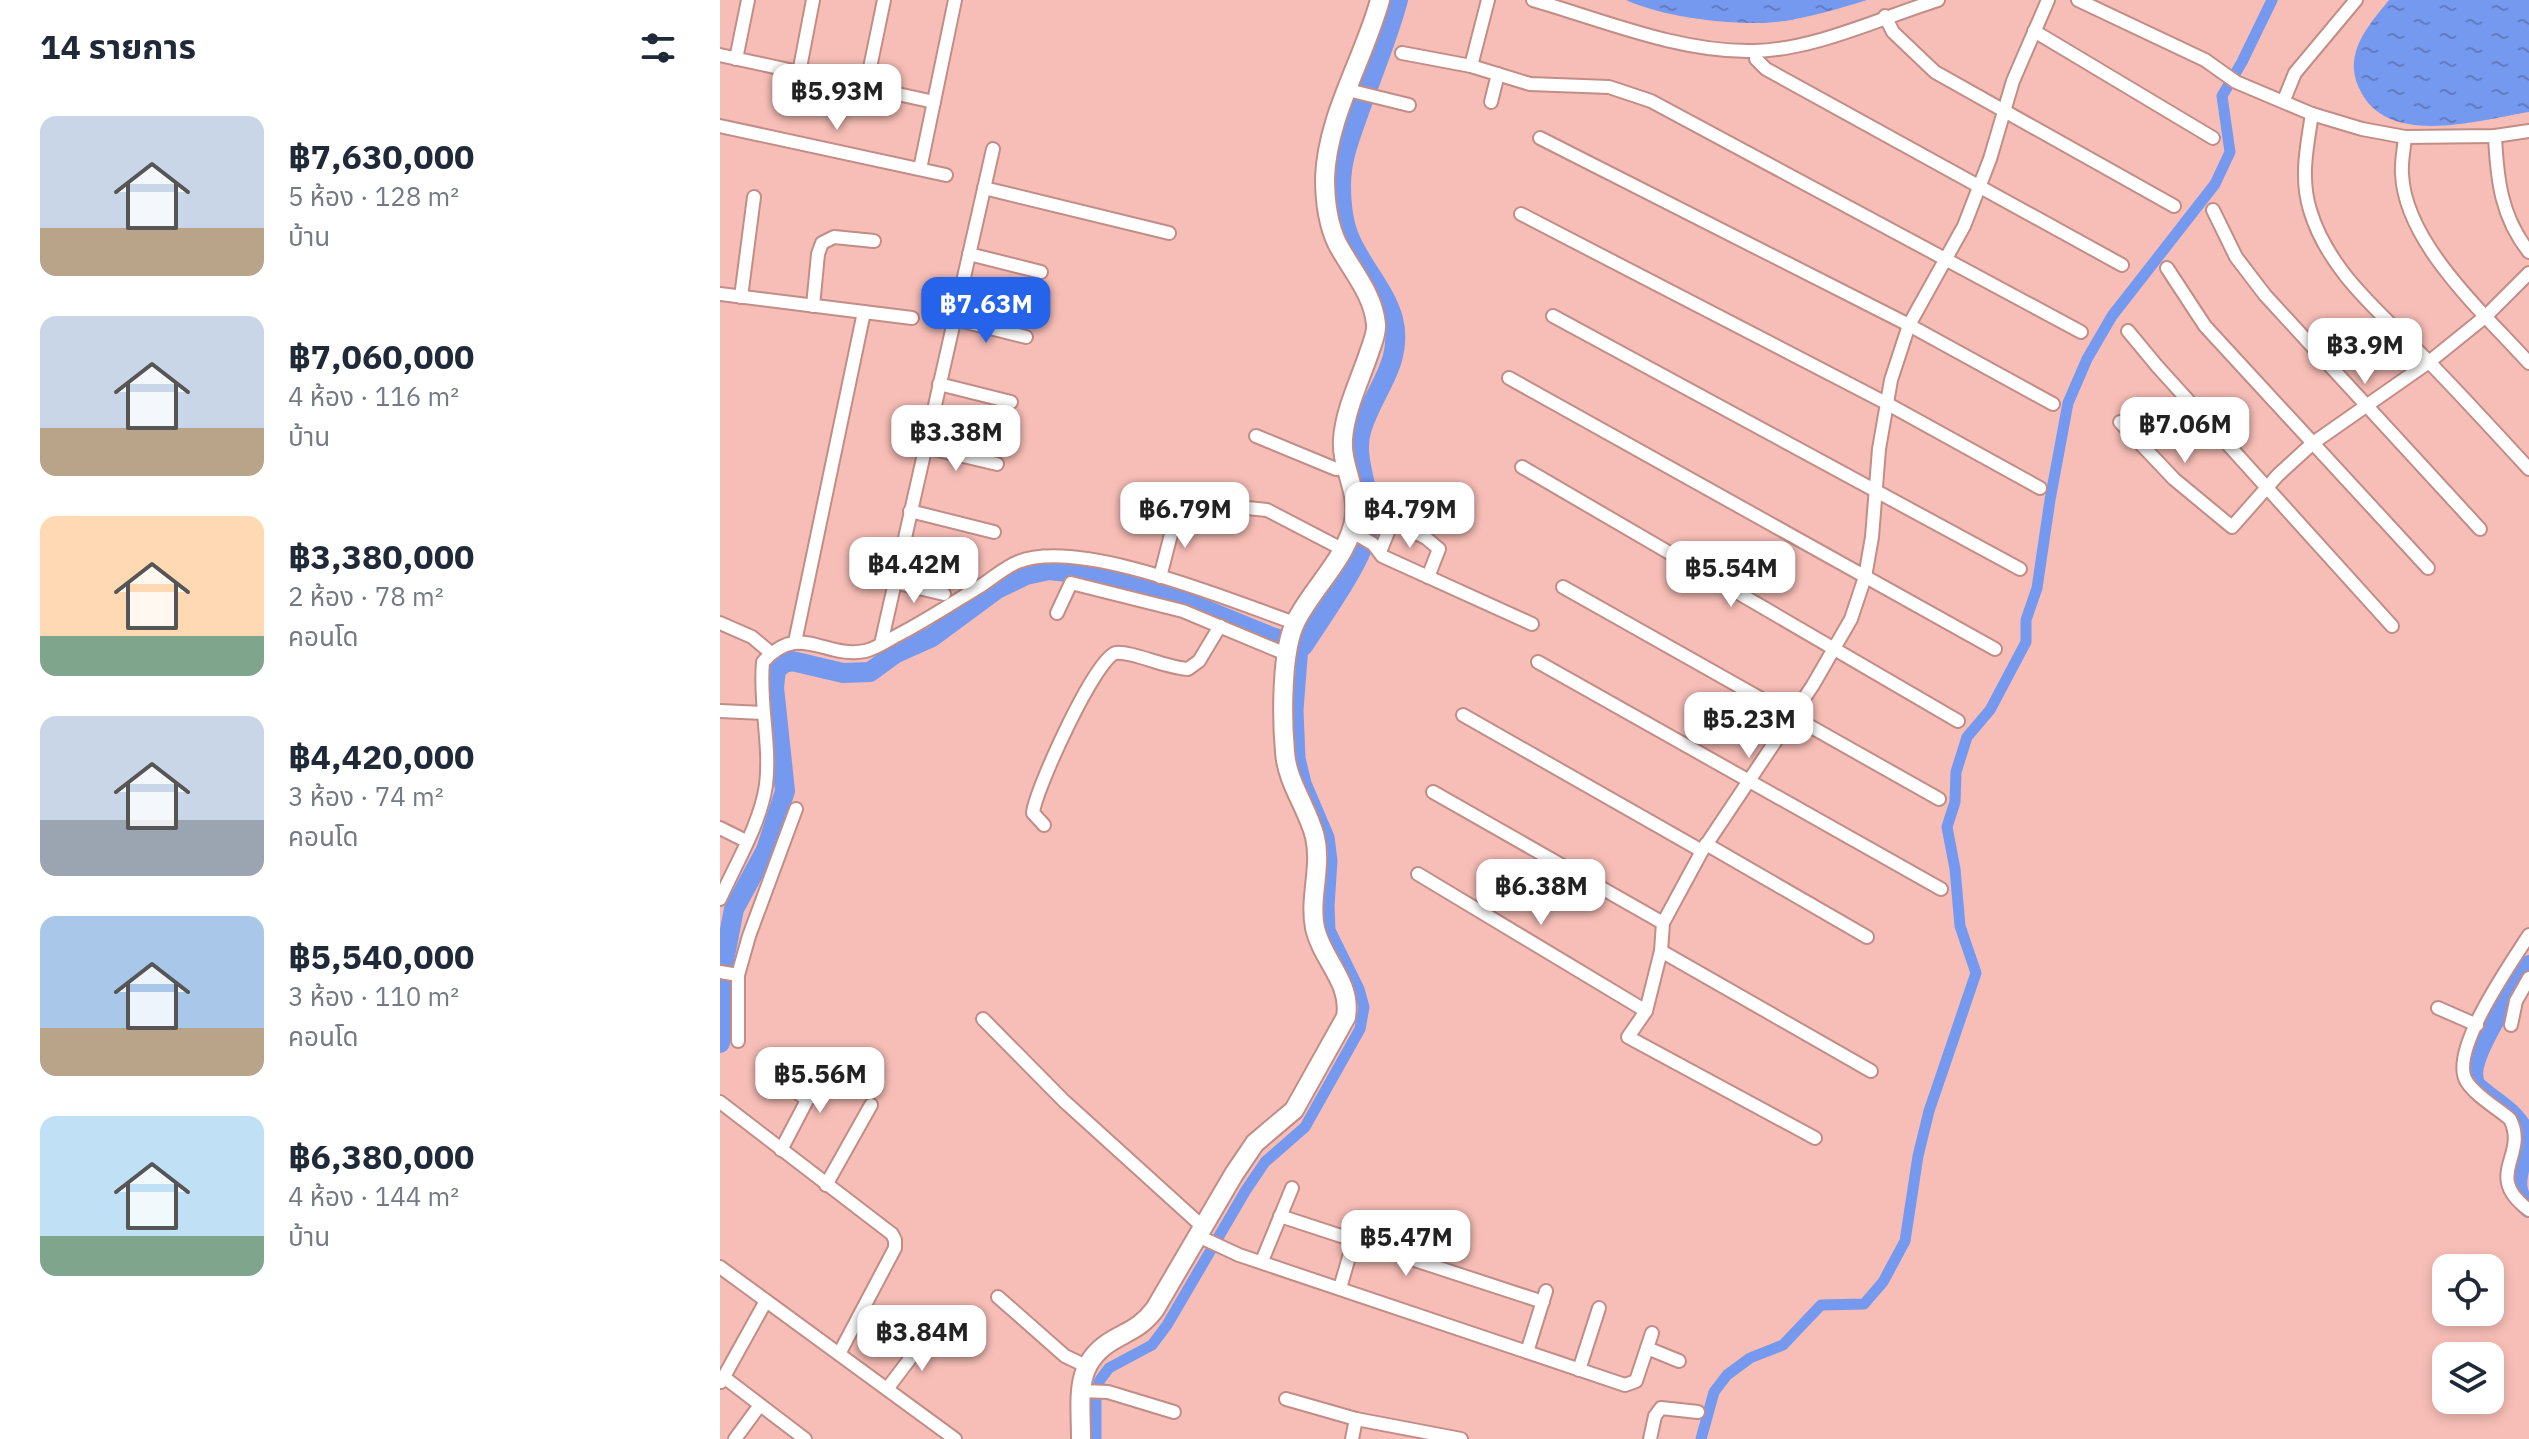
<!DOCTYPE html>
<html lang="th">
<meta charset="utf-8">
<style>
:root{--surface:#fff;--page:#f2f2f3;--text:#1f2937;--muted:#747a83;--accent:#2563eb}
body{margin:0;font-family:"IBM Plex Sans","Noto Sans Thai",sans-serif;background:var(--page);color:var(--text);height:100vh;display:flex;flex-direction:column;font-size:30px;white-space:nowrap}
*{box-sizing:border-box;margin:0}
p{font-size:26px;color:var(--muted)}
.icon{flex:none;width:44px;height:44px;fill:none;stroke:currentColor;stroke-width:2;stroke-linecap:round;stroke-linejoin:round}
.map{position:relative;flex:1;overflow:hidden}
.sheet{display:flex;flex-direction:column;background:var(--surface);width:720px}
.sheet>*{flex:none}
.controls{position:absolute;left:1712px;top:1254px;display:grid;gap:16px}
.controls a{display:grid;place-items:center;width:72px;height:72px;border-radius:16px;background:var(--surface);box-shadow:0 4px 12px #0003;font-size:40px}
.price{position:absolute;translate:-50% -68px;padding:0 18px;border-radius:16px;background:#fff;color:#222;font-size:26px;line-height:52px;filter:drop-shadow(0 2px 4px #0008)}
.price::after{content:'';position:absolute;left:50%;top:48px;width:24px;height:18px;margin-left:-12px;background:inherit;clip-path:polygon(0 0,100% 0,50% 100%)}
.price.current{background:var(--accent);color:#fff}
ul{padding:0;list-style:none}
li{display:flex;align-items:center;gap:24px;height:200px;padding:0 40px}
li span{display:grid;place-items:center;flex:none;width:224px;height:160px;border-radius:16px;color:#555}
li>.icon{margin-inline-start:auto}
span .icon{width:96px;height:96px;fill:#fffc;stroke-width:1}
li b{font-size:34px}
h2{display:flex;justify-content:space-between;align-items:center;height:96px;padding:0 40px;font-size:34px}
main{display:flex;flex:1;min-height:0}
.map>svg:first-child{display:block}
.water{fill:url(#water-ripples)}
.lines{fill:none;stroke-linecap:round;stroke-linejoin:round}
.canal{stroke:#7699f0;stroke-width:11}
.river{stroke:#7699f0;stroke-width:20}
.street-casing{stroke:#c28d86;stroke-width:16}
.secondary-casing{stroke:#c28d86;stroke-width:22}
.street{stroke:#fff;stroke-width:12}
.secondary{stroke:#fff;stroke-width:18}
</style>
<main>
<section class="sheet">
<h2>14 รายการ<svg class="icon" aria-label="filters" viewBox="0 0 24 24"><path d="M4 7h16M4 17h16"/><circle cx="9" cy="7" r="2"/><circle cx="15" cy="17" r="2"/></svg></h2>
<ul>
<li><span style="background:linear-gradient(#c9d6e8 70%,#b9a48a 0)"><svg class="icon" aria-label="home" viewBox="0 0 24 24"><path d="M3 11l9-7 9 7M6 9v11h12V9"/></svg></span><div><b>฿7,630,000</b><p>5 ห้อง · 128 m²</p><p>บ้าน</p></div></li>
<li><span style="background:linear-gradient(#c9d6e8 70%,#b9a48a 0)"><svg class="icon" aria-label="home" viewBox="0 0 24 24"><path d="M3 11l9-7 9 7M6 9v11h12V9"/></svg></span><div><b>฿7,060,000</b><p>4 ห้อง · 116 m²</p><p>บ้าน</p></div></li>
<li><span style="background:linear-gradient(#ffd9b3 75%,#7fa58c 0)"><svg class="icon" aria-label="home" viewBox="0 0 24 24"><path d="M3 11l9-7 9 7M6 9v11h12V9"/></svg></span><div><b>฿3,380,000</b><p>2 ห้อง · 78 m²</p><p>คอนโด</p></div></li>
<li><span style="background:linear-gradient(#c9d6e8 65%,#9aa5b1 0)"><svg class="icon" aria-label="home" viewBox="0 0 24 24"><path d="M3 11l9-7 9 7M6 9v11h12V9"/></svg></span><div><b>฿4,420,000</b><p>3 ห้อง · 74 m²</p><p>คอนโด</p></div></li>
<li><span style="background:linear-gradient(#a9c7e8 70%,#b9a48a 0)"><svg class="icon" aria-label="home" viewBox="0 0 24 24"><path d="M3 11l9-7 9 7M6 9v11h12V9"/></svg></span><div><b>฿5,540,000</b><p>3 ห้อง · 110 m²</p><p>คอนโด</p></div></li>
<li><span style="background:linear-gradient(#bfe0f5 75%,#7fa58c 0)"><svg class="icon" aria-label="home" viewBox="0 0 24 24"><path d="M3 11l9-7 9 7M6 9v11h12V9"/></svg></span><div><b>฿6,380,000</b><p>4 ห้อง · 144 m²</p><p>บ้าน</p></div></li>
</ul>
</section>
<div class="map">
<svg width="1809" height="1439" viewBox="0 0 1809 1439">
<defs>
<pattern id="water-ripples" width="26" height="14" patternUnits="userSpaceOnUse" patternTransform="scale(2)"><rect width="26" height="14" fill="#7699f0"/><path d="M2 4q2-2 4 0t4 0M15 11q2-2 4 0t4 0" fill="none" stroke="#627cc2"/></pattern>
</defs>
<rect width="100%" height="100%" fill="#f7beb7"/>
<g class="water">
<path d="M906,0H1147C1115,10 1078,21 1045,23C1003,24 943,17 906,0Z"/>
<path d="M1669,0H1809V112C1758,120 1666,149 1639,88C1623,53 1648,26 1669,0Z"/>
</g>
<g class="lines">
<g class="canal">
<polyline points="376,1439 376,1392 380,1380 389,1368 432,1345 447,1325 526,1190 545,1162 585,1127 640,1029 644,1007 639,989 610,930 609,906 612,861 609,837 586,783 580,758 578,710 583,646"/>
<polyline points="981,1439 994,1392 1007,1375 1030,1358 1063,1345 1101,1305 1144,1304 1163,1282 1185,1241 1198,1156 1209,1111 1256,973 1240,926 1235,869 1227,827 1235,802 1236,772 1247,737 1270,710 1306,642 1306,620 1317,588 1330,500 1348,403 1367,359 1392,316 1495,184 1510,152 1502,96 1522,62 1552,0"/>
</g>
<g class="river">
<path d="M1809,965C1795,987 1747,1056 1754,1080C1755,1087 1761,1090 1766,1094C1778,1104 1800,1117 1804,1133C1809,1159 1783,1185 1809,1208"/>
<path d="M0,1043L3,966L14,909L46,850L65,791L54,687L56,670L64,663L72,661L123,673L150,672L176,653L212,637L277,589L306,575L329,570L392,577L439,591L552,637L583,646C602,616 651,551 650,517C650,488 632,457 642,428C654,390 684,362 673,319C665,290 642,267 630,239C623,223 621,203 621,185C621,158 631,135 640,109C653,73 668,37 678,0"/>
</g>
<g class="street-casing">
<g id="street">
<path d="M813,0C882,20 961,53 1034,51C1094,50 1160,18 1218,0"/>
<polyline points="1358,0 1485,60 1516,82 1592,114 1642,129 1685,137 1775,136 1809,131"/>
<polyline points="1165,16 1173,32 1215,72 1454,206"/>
<polyline points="1314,31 1493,138"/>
<polyline points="1036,51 1036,59 1046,69 1402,265"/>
<polyline points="682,53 751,66 810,84 889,87 931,101 1361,332"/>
<polyline points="0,55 214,102"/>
<polyline points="16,59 28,0"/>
<polyline points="751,66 768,0"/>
<polyline points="79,73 93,0"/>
<polyline points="146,87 164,0"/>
<polyline points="628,90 689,105"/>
<polyline points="1564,100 1575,73 1636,0"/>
<polyline points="771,102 778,74"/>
<path d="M1592,114C1587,146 1580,178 1590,210C1609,274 1665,316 1709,362C1743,397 1776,433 1809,469"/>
<polyline points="0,126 226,175"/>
<path d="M1775,136C1777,179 1781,217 1809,252"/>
<path d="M1685,137C1684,149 1681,162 1682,174C1685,244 1765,314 1809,363"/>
<polyline points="820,138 1189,325 1333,404"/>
<polyline points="200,169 235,0"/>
<polyline points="264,188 449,233"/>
<polyline points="1493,210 1516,257 1545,295 1760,529"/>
<polyline points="801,214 1166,403 1320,488"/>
<polyline points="249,254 321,272"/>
<polyline points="1447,268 1485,326 1708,568"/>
<polyline points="0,294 192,318"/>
<polyline points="21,297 34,197"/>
<polyline points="93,306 98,254 102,243 114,237 154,241"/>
<polyline points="833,316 1300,569"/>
<polyline points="234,319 306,337"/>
<polyline points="1408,331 1437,366 1672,626"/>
<polyline points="789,378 1275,649"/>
<polyline points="219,384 291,402"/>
<polyline points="1400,422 1454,479 1512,527 1558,475 1593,443 1709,362 1766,316 1809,273"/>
<polyline points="536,436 616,469 626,468"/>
<polyline points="205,447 277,464"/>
<polyline points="802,467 1238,721"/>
<polyline points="507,506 547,510 622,549"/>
<polyline points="190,511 274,532"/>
<polyline points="631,531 653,544 662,556 812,624"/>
<polyline points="660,552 670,527 678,524 706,538 719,549 708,577"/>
<polyline points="440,577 456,515"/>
<polyline points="173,582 224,594"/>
<polyline points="843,587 1219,799"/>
<polyline points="337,613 351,583 463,611 566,654"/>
<polyline points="0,623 32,637 51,653"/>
<polyline points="75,642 144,312"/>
<polyline points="161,644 273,149"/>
<polyline points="818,662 1221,889"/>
<polyline points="0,711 43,713"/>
<polyline points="743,715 982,851"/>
<polyline points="713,792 943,923"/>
<path d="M324,825L313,813C315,790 377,655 396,653C411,651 447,668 468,669L479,661L500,626"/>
<polyline points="0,828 26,841"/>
<polyline points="986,844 1147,937"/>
<polyline points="698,874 926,1011"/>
<path d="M0,899C16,863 40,825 46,785C51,744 39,703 43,662C79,621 104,659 145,651C156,649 168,640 178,635C207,620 234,602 262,585C273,578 285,567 298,562C360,537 511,601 575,623"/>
<path d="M1809,935C1792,962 1727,1053 1747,1082C1756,1096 1777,1108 1790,1119C1809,1156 1762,1175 1809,1210"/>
<polyline points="941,951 1151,1071"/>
<polyline points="0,972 18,975 29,936 76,809"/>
<polyline points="1718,1008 1757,1025"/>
<polyline points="263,1019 344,1101 483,1227"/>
<polyline points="1791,1025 1796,1001 1809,978"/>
<polyline points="18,1041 18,975"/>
<polyline points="44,1066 87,1100"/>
<polyline points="0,1102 172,1234 175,1240 175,1248 119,1354"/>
<polyline points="1095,1138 908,1037 926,1011 941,951 943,923 982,851 1093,685 1131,619 1145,577 1152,537 1159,449 1171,380 1189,325 1244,226 1270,159 1293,81 1328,0"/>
<polyline points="61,1150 106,1064"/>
<polyline points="106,1185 151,1105"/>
<polyline points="560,1216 823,1302"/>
<polyline points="478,1236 519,1255 905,1385 916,1381 932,1333"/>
<polyline points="542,1261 572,1188"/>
<polyline points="0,1267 235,1439"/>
<polyline points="620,1288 639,1223"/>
<polyline points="278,1297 345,1356 366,1366"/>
<polyline points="927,1348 959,1361"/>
<polyline points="807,1352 826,1291"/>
<polyline points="859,1370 879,1308"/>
<polyline points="5,1378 85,1439"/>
<polyline points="1,1382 46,1301"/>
<polyline points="167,1389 208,1335"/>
<polyline points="361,1391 388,1392 454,1412"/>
<polyline points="566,1399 636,1419 741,1439"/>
<polyline points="15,1439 40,1405"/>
<polyline points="632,1439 636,1419"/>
<polyline points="930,1439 935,1416 941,1408 978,1412"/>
</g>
</g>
<g class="secondary-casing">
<path id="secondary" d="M361,1439C361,1397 353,1362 395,1339C413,1329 422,1326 435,1309L514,1174L535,1143L574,1110L626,1017C632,982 602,960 595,928C589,898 602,867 595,837C588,808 567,783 565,752C562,719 561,650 576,621C593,587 630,555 635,516C638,490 621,466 623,439C625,410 640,380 649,353C652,344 657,333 656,324C653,293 631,270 617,243C608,224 605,199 605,178C607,116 644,59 660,0"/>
</g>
<use href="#street" class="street"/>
<use href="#secondary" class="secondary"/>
</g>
</svg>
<div class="controls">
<a><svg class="icon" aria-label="locate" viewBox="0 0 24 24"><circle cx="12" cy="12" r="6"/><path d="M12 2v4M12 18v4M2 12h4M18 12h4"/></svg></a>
<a><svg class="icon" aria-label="layers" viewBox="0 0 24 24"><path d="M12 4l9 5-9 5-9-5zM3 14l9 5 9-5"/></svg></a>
</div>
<b class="price" style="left:117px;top:132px">฿5.93M</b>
<b class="price current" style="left:266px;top:345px">฿7.63M</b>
<b class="price" style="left:1645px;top:386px">฿3.9M</b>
<b class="price" style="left:1465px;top:465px">฿7.06M</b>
<b class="price" style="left:236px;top:473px">฿3.38M</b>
<b class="price" style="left:465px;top:550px">฿6.79M</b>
<b class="price" style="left:690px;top:550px">฿4.79M</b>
<b class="price" style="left:194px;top:605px">฿4.42M</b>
<b class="price" style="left:1011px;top:609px">฿5.54M</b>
<b class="price" style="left:1029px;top:760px">฿5.23M</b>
<b class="price" style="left:821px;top:927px">฿6.38M</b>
<b class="price" style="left:100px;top:1115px">฿5.56M</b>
<b class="price" style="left:686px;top:1278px">฿5.47M</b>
<b class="price" style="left:202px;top:1373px">฿3.84M</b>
</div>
</main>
